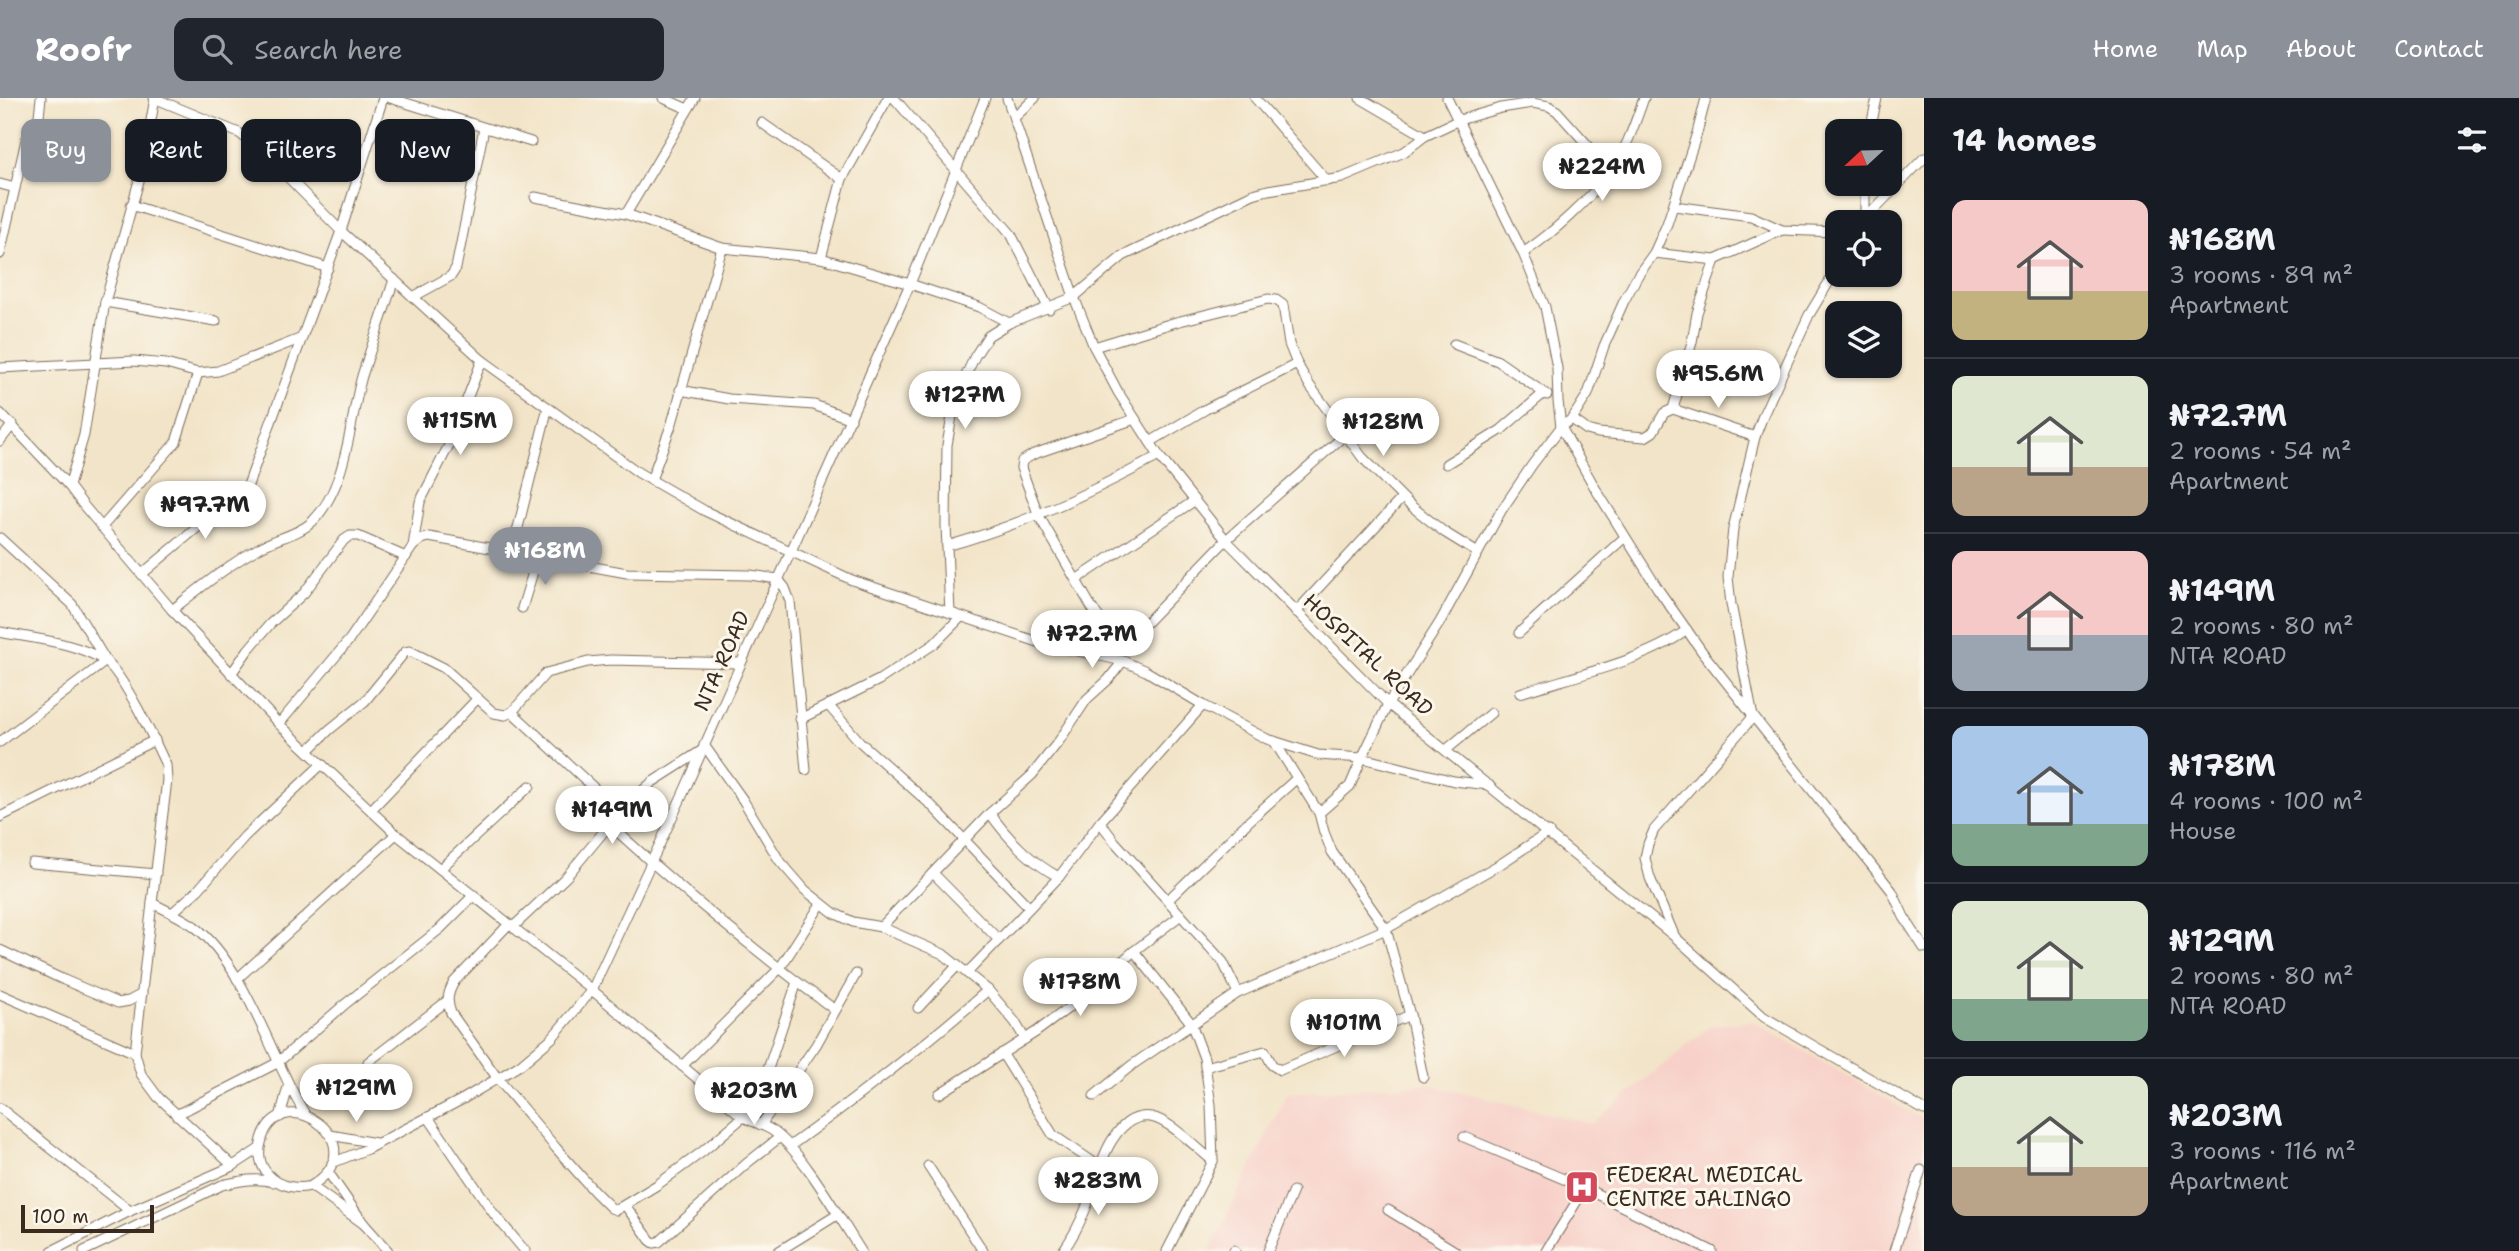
<!DOCTYPE html>
<meta charset="utf-8">
<style>
:root{--surface:#171b24;--page:#20242c;--text:#f1f3f6;--muted:#9ea1a6;--line:#363941;--accent:#8c9099}
body{margin:0;font-family:"Shantell Sans",sans-serif;background:var(--page);color:var(--text);height:100vh;display:flex;flex-direction:column;font-size:26px;white-space:nowrap}
*{box-sizing:border-box;margin:0}
p{font-size:23px;color:var(--muted)}
.icon{flex:none;width:38px;height:38px;fill:none;stroke:currentColor;stroke-width:2;stroke-linecap:round;stroke-linejoin:round}
.map{position:relative;flex:1;overflow:hidden}
.sheet{display:flex;flex-direction:column;background:var(--surface);width:595px}
.sheet>*{flex:none}
.guide{position:absolute;left:21px;top:21px;width:665px;height:63px;display:flex;gap:14px}
.needle{width:46px;rotate:248deg}
.fabs{position:absolute;left:1825px;top:21px;display:grid;gap:14px}
.fabs a{display:grid;place-items:center;width:77px;height:77px;border-radius:14px;background:var(--surface);box-shadow:0 2px 5px #0004;font-size:35px}
.scale{position:absolute;left:21px;bottom:18px;width:133px;box-sizing:border-box;padding-left:7px;border:4px solid #3b2a1e;border-top:0;font-size:19px;line-height:24px;white-space:nowrap;color:#3b2a1e;-webkit-text-stroke:5px #fbf7ec;paint-order:stroke}
.price{position:absolute;translate:-50% -60px;padding:0 16px;border-radius:24px;background:#fff;color:#222;font-size:23px;line-height:46px;filter:drop-shadow(0 2px 4px #0008)}
.price::after{content:'';position:absolute;left:50%;top:42px;width:21px;height:16px;margin-left:-10px;background:inherit;clip-path:polygon(0 0,100% 0,50% 100%)}
.price.active{background:var(--accent);color:#fff}
ul{padding:0;list-style:none}
li{display:flex;align-items:center;gap:21px;height:175px;padding:0 28px}
li+li{border-top:2px solid var(--line)}
li span{display:grid;place-items:center;flex:none;width:196px;height:140px;border-radius:14px;color:#555}
li>.icon{margin-inline-start:auto}
span .icon{width:84px;height:84px;fill:#fffc;stroke-width:1}
li b{font-size:30px}
h2{display:flex;justify-content:space-between;align-items:center;height:84px;padding:0 28px;font-size:30px}
.chip{padding:0 24px;border-radius:14px;background:var(--surface);box-shadow:0 2px 5px #0004;font-size:24px;line-height:63px}
.chip.active{background:var(--accent);color:#fff}
header{display:flex;align-items:center;gap:42px;box-sizing:border-box;height:98px;padding:0 35px;background:var(--accent);color:#fff}
header strong{font-size:33px}
nav{display:flex;gap:38px;margin-inline-start:auto;font-size:24px}
.search{width:490px;height:63px;background:var(--page);display:flex;align-items:center;gap:18px;box-sizing:border-box;padding:0 24px;border-radius:14px;color:var(--muted);font-size:26px}
main{display:flex;flex:1;min-height:0}
.map>svg:first-child{display:block}
.built{fill:#f7d1c9}
.lines{fill:none;stroke-linecap:round;stroke-linejoin:round}
.minor-casing{stroke:#7b6b5a;stroke-width:11}
.minor{stroke:#fff;stroke-width:9}
.labels{text-anchor:middle;dominant-baseline:central;stroke-width:6;stroke-linejoin:round;paint-order:stroke}
.street-label{font-size:21px;fill:#3b2a1e;stroke:#fbf7ec}
.poi-label{font-size:21px;fill:#3b2a1e;stroke:#fbf7ec;text-anchor:start}
</style>
<header>
<strong>Roofr</strong>
<div class="search"><svg class="icon" aria-label="search" viewBox="0 0 24 24"><circle cx="10" cy="10" r="6"/><path d="M15 15l6 6"/></svg>Search here</div>
<nav><a>Home</a><a>Map</a><a>About</a><a>Contact</a></nav>
</header>
<main>
<div class="map">
<svg width="1924" height="1153" viewBox="0 0 1924 1153">
<rect width="100%" height="100%" fill="#fbf7ec"/>
<filter id="ink" filterUnits="userSpaceOnUse"><feTurbulence type="fractalNoise" baseFrequency=".0143" numOctaves="2"/><feDisplacementMap in="SourceGraphic" scale="14" xChannelSelector="R" yChannelSelector="G"/><feConvolveMatrix kernelMatrix="1 2 1 2 8 2 1 2 1" color-interpolation-filters="sRGB"/></filter>
<filter id="wash" filterUnits="userSpaceOnUse"><feTurbulence type="fractalNoise" baseFrequency=".00686" numOctaves="4" result="noise"/><feDisplacementMap in="SourceGraphic" scale="28" xChannelSelector="R" yChannelSelector="G"/><feGaussianBlur stdDeviation="1.57" result="paint"/><feColorMatrix in="noise" values="0 0 0 0 0 0 0 0 0 0 0 0 0 0 0 0 0 1.4 0 .05"/><feComposite in="paint" operator="in"/></filter>
<g filter="url(#wash)">
<rect width="100%" height="100%" fill="#f2e4c8"/>
<polygon class="built" points="1752,923 1924,1022 1924,1153 1210,1153 1287,995 1428,986 1592,1026 1710,928"/>
</g>
<g filter="url(#ink)">
<g class="lines">
<g class="minor-casing">
<g id="minor">
<polyline points="154,0 239,35 262,53 341,133 482,262 639,375 705,413 852,482 1041,545 1123,563 1146,573 1203,607 1267,641 1318,657 1362,660 1388,606 1440,524 1501,413 1532,367 1561,329 1572,321 1588,296 1604,248 1624,203 1638,177 1654,155 1667,126 1697,35 1706,0"/>
<polyline points="390,0 531,44"/>
<polyline points="663,0 688,11"/>
<polyline points="894,0 1011,136 1049,211"/>
<polyline points="1007,0 1074,199 1094,249 1118,294 1159,358 1226,442 1388,606 1675,839 1764,919 1924,1012"/>
<polyline points="1255,0 1327,83"/>
<polyline points="1360,0 1425,38"/>
<polyline points="1447,0 1523,155 1545,209 1557,270 1558,303 1561,329 1595,390 1658,491 1703,555 1892,793 1904,819 1924,850"/>
<polyline points="1014,20 1035,0"/>
<polyline points="762,25 842,81"/>
<polyline points="1870,33 1877,0"/>
<polyline points="0,86 15,90"/>
<polyline points="1865,86 1865,120"/>
<polyline points="535,99 626,116 722,150 821,160 910,186 979,209 1009,225"/>
<polyline points="131,107 328,170"/>
<polyline points="1674,108 1751,118 1782,132 1838,134"/>
<polyline points="626,116 695,0"/>
<polyline points="1862,124 1924,60"/>
<path d="M1523,155C1553,135 1588,103 1610,74C1626,53 1635,25 1644,0"/>
<polyline points="1654,155 1715,162 1782,132"/>
<polyline points="0,156 26,42 39,18 41,0"/>
<polyline points="821,160 842,81 888,0"/>
<polyline points="413,199 451,178 456,170 484,30"/>
<polyline points="105,204 216,223"/>
<polyline points="1454,246 1498,263 1547,297"/>
<polyline points="1094,249 1176,224 1268,201 1276,202 1283,207 1289,246 1297,266 1310,288 1362,359 1410,407 1444,434 1478,455"/>
<polyline points="0,270 134,263 166,266 198,275 218,273 302,240"/>
<polyline points="680,292 729,301 814,307 851,321"/>
<polyline points="1673,311 1692,244 1697,215 1715,162"/>
<path d="M0,315L69,388L84,408L172,512L279,626L396,736L592,892L743,1019C753,1024 764,1027 773,1033C803,1054 840,1121 861,1153"/>
<polyline points="1572,321 1587,332 1598,335 1645,339 1653,334 1664,315 1673,311 1755,339"/>
<polyline points="0,343 13,326"/>
<polyline points="1150,344 1206,311 1297,266"/>
<polyline points="1446,366 1501,332 1544,295"/>
<polyline points="651,382 672,325 722,150"/>
<polyline points="69,388 84,337 105,204 142,72 155,0"/>
<polyline points="102,429 176,344 198,275"/>
<polyline points="0,440 72,506 106,563 0,644"/>
<polyline points="413,448 420,404 451,343 482,262"/>
<path d="M947,448C1022,427 1090,395 1159,358"/>
<polyline points="512,454 548,309"/>
<polyline points="142,476 248,387 341,133 383,0"/>
<polyline points="1076,482 1194,403"/>
<polyline points="522,510 538,458"/>
<path d="M172,512C200,490 228,467 259,450C276,440 298,437 312,424C348,388 349,324 362,278C372,246 384,214 394,181"/>
<polyline points="1296,514 1402,400"/>
<polyline points="950,515 946,427 947,347 955,301 975,258 988,238 1009,225 1074,199 1123,158 1253,96 1268,92 1342,80 1404,54 1425,38 1459,22 1501,10 1532,5 1549,8 1557,13 1611,73"/>
<path d="M0,534C34,541 76,544 105,563C122,574 157,647 166,667L167,682L152,805C166,812 181,819 194,828C244,865 272,962 305,1016"/>
<polyline points="1519,535 1625,439"/>
<polyline points="1122,550 1092,510 1039,418 1021,370 1022,363 1034,356 1135,321"/>
<polyline points="1120,552 1226,442 1346,336"/>
<polyline points="231,576 248,552 270,526 304,495 344,442 350,438 358,438 406,459"/>
<path d="M1520,595C1573,578 1643,564 1687,532"/>
<polyline points="828,607 860,644 931,707 1029,809"/>
<polyline points="512,614 620,714"/>
<polyline points="800,621 879,582 934,546 961,519"/>
<polyline points="279,626 350,541 413,448 422,441 429,439 627,475 750,477 778,481 785,490 790,503 806,672"/>
<polyline points="1274,643 1319,715 1324,734 1332,754 1386,831 1410,917 1423,979"/>
<path d="M704,647L743,702L779,762L805,792L834,815L853,824L881,829L943,856L988,892C924,948 858,999 790,1048"/>
<polyline points="1446,652 1491,615"/>
<polyline points="308,653 329,632 365,603 405,554 410,553 444,570 494,615 505,617 512,614 546,575 588,564 611,562 741,565"/>
<polyline points="371,712 478,600"/>
<path d="M990,715C1007,740 1032,765 1059,779"/>
<polyline points="1319,715 1350,688 1362,660 1454,683 1489,687"/>
<polyline points="0,719 155,642"/>
<polyline points="1100,724 1115,744 1223,864 1238,895"/>
<path d="M610,727C681,792 757,855 835,912"/>
<polyline points="32,765 156,776"/>
<polyline points="440,771 530,688"/>
<polyline points="933,775 999,842"/>
<polyline points="1168,802 1248,724 1296,681"/>
<polyline points="152,805 135,955 141,976 158,999 233,1068"/>
<polyline points="172,815 198,792 245,738 322,666"/>
<path d="M509,826L454,884C448,895 446,902 451,915L498,981L556,1050L594,1093L611,1110L616,1112L657,1087L702,1054L743,1019L768,971L797,884"/>
<polyline points="513,829 566,779 625,708 651,685 701,653"/>
<polyline points="881,829 990,715 1032,677 1059,643 1087,601 1108,582 1123,563"/>
<polyline points="1674,837 1650,780 1645,760 1648,746 1654,732 1753,619 1731,506 1728,479 1733,431 1755,339 1764,315 1809,217 1838,169"/>
<polyline points="0,852 64,882 118,905 129,903 142,896"/>
<polyline points="1134,853 1191,925 1204,960 1211,1007 1213,1063 1167,1153"/>
<polyline points="967,875 1059,779 1100,724 1203,607"/>
<polyline points="237,881 396,736"/>
<polyline points="988,892 1015,924 1025,941"/>
<polyline points="0,896 135,955"/>
<polyline points="918,910 957,868"/>
<polyline points="1002,955 1053,1037 1099,1068"/>
<polyline points="368,964 447,903"/>
<polyline points="682,968 780,870 821,806"/>
<polyline points="1205,969 1265,953 1272,967 1280,972 1410,917"/>
<polyline points="939,996 1036,934 1067,911 1134,853 1181,817"/>
<polyline points="1094,998 1132,967 1238,895 1386,831 1502,765 1549,734"/>
<polyline points="0,1010 130,1113"/>
<polyline points="176,1017 277,965 344,907 440,831 474,797"/>
<polyline points="280,1019 288,989"/>
<polyline points="428,1019 494,1116 525,1153"/>
<polyline points="761,1027 816,947 856,876"/>
<polyline points="330,1037 376,1045"/>
<polyline points="1464,1039 1585,1090 1712,1153"/>
<polyline points="332,1065 367,1051 463,1001 520,967 552,940 592,892 682,698 910,186 985,0"/>
<polyline points="928,1068 983,1153"/>
<polyline points="328,1074 364,1126 388,1153"/>
<path d="M311,1088C381,1045 276,976 261,1045C253,1076 284,1095 311,1088L364,1126"/>
<polyline points="625,1107 650,1142 654,1145 659,1144 746,1066 780,1039"/>
<polyline points="1388,1112 1455,1153"/>
<polyline points="1234,1152 1235,1153"/>
<polyline points="52,1153 130,1113 233,1068 259,1051"/>
<path d="M84,1153L222,1087C240,1083 255,1079 273,1084"/>
<polyline points="779,1153 837,1117"/>
<path d="M1063,1153C1073,1139 1080,1125 1086,1110C1096,1082 1110,1013 1151,1019C1171,1023 1196,1050 1213,1063"/>
<polyline points="1268,1153 1293,1093"/>
<polyline points="1546,1153 1585,1090"/>
<polyline points="1894,1153 1921,1072"/>
</g>
</g>
<use href="#minor" class="minor"/>
</g>
</g>
<defs>
<g id="hospital-square" transform="scale(1.75)"><rect x="-9" y="-9" width="18" height="18" rx="4" fill="#d1495b" stroke="#fbf7ec"/><path d="M-5-5h3v3.5h4V-5h3V5h-3V1.5h-4V5h-3Z" fill="#fff"/></g>
</defs>
<g fill-rule="evenodd">
<use href="#hospital-square" x="1582" y="1089"/>
</g>
<g class="labels">
<g class="street-label">
<text transform="translate(1368 557) rotate(43)">HOSPITAL ROAD</text>
<text transform="translate(722 563) rotate(-66)">NTA ROAD</text>
</g>
<g class="poi-label">
<text x="1606" y="1077">FEDERAL MEDICAL<tspan x="1606" dy="24">CENTRE JALINGO</tspan></text>
</g>
</g>
</svg>
<div class="fabs">
<a><svg class="needle" viewBox="-14 -14 28 28"><path d="M0-13l5 13h-10z" fill="#e53935"/><path d="M0 13l5-13h-10z" fill="#9ea1a6"/></svg></a>
<a><svg class="icon" aria-label="locate" viewBox="0 0 24 24"><circle cx="12" cy="12" r="6"/><path d="M12 2v4M12 18v4M2 12h4M18 12h4"/></svg></a>
<a><svg class="icon" aria-label="layers" viewBox="0 0 24 24"><path d="M12 4l9 5-9 5-9-5zM3 14l9 5 9-5"/></svg></a>
</div>
<div class="scale">100 m</div>
<b class="price" style="left:1602px;top:105px">₦224M</b>
<b class="price" style="left:1718px;top:312px">₦95.6M</b>
<b class="price" style="left:965px;top:333px">₦127M</b>
<b class="price" style="left:460px;top:359px">₦115M</b>
<b class="price" style="left:1383px;top:360px">₦128M</b>
<b class="price" style="left:205px;top:443px">₦97.7M</b>
<b class="price active" style="left:545px;top:489px">₦168M</b>
<b class="price" style="left:1092px;top:572px">₦72.7M</b>
<b class="price" style="left:612px;top:748px">₦149M</b>
<b class="price" style="left:1080px;top:920px">₦178M</b>
<b class="price" style="left:1344px;top:961px">₦101M</b>
<b class="price" style="left:356px;top:1026px">₦129M</b>
<b class="price" style="left:754px;top:1029px">₦203M</b>
<b class="price" style="left:1098px;top:1119px">₦283M</b>
<div class="guide">
<a class="chip active">Buy</a>
<a class="chip">Rent</a>
<a class="chip">Filters</a>
<a class="chip">New</a>
</div>
</div>
<section class="sheet">
<h2>14 homes<svg class="icon" aria-label="filters" viewBox="0 0 24 24"><path d="M4 7h16M4 17h16"/><circle cx="9" cy="7" r="2"/><circle cx="15" cy="17" r="2"/></svg></h2>
<ul>
<li><span style="background:linear-gradient(#f6c9c9 65%,#c2b280 0)"><svg class="icon" aria-label="home" viewBox="0 0 24 24"><path d="M3 11l9-7 9 7M6 9v11h12V9"/></svg></span><div><b>₦168M</b><p>3 rooms · 89 m²</p><p>Apartment</p></div></li>
<li><span style="background:linear-gradient(#dfe7d0 65%,#b9a48a 0)"><svg class="icon" aria-label="home" viewBox="0 0 24 24"><path d="M3 11l9-7 9 7M6 9v11h12V9"/></svg></span><div><b>₦72.7M</b><p>2 rooms · 54 m²</p><p>Apartment</p></div></li>
<li><span style="background:linear-gradient(#f6c9c9 60%,#9aa5b1 0)"><svg class="icon" aria-label="home" viewBox="0 0 24 24"><path d="M3 11l9-7 9 7M6 9v11h12V9"/></svg></span><div><b>₦149M</b><p>2 rooms · 80 m²</p><p>NTA ROAD</p></div></li>
<li><span style="background:linear-gradient(#a9c7e8 70%,#7fa58c 0)"><svg class="icon" aria-label="home" viewBox="0 0 24 24"><path d="M3 11l9-7 9 7M6 9v11h12V9"/></svg></span><div><b>₦178M</b><p>4 rooms · 100 m²</p><p>House</p></div></li>
<li><span style="background:linear-gradient(#dfe7d0 70%,#7fa58c 0)"><svg class="icon" aria-label="home" viewBox="0 0 24 24"><path d="M3 11l9-7 9 7M6 9v11h12V9"/></svg></span><div><b>₦129M</b><p>2 rooms · 80 m²</p><p>NTA ROAD</p></div></li>
<li><span style="background:linear-gradient(#dfe7d0 65%,#b9a48a 0)"><svg class="icon" aria-label="home" viewBox="0 0 24 24"><path d="M3 11l9-7 9 7M6 9v11h12V9"/></svg></span><div><b>₦203M</b><p>3 rooms · 116 m²</p><p>Apartment</p></div></li>
</ul>
</section>
</main>
